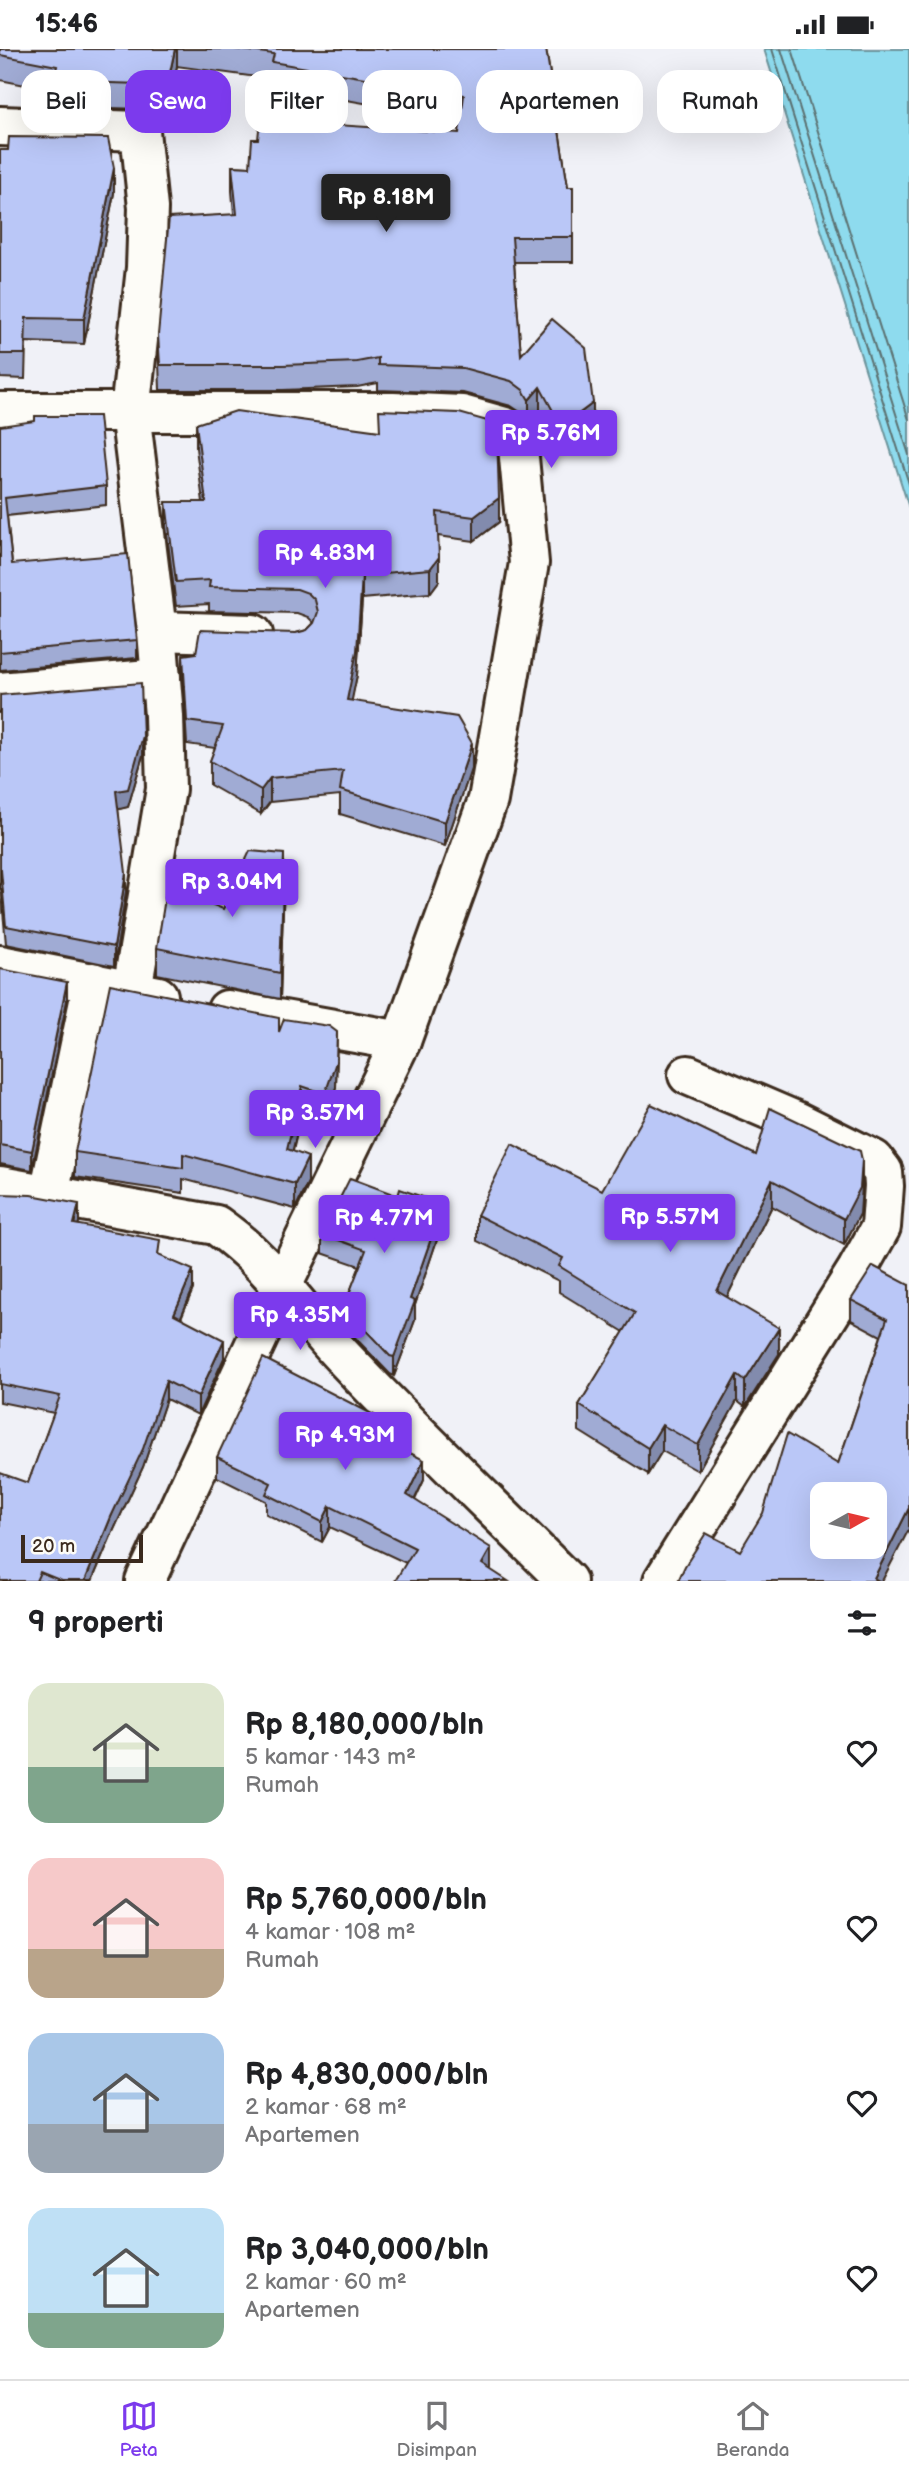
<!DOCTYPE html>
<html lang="id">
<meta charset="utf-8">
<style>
:root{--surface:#fff;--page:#f2f2f2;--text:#202124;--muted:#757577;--line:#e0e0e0;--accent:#7c3aed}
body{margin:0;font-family:"Balsamiq Sans",sans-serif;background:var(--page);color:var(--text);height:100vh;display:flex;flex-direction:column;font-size:26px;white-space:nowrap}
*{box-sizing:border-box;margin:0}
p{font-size:23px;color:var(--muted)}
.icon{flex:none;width:38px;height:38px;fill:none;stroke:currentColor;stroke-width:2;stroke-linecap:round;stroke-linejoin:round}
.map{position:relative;height:1532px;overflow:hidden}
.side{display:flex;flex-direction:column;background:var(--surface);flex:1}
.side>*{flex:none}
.hud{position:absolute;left:21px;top:21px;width:868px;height:63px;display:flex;gap:14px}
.needle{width:46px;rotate:82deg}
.controls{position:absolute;left:810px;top:1433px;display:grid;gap:14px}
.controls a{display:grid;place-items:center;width:77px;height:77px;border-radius:14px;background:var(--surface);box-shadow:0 7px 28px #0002;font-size:35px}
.scale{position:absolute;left:21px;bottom:18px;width:122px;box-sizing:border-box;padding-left:7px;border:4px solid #3b2a1e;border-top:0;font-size:19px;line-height:24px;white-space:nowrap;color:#3b2a1e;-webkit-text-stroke:5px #fdfcf7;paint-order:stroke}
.price{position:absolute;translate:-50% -60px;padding:0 16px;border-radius:7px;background:var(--accent);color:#fff;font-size:23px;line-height:46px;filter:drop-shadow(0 2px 4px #0008)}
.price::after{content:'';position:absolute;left:50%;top:42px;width:21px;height:16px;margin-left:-10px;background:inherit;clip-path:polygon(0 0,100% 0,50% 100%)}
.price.selected{background:#222;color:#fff}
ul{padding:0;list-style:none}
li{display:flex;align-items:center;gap:21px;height:175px;padding:0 28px}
li span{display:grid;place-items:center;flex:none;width:196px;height:140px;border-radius:21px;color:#555}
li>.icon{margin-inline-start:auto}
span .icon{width:84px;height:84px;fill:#fffc;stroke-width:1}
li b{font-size:30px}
h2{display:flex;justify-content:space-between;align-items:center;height:84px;padding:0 28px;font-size:30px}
.chip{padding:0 24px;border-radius:21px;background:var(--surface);box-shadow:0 7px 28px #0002;font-size:24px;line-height:63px}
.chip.selected{background:var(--accent);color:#fff}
.status{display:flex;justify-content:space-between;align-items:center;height:49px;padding:0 35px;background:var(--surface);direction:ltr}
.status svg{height:19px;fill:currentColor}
.menu{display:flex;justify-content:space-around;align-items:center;height:98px;border-top:2px solid var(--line);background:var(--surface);font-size:19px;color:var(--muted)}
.menu a{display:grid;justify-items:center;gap:4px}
.menu .selected{color:var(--accent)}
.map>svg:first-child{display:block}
.water{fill:#8edbee;stroke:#6d949b;stroke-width:2}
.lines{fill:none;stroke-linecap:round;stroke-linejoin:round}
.shore{stroke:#5c7171;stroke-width:2}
.minor-casing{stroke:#3b2a1e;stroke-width:44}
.minor{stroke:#fdfcf7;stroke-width:38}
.wall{fill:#a0abd4;stroke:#3b2a1e;stroke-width:2}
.shaded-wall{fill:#828bad;stroke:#3b2a1e;stroke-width:2}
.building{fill:#bac7f7;stroke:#3b2a1e;stroke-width:2;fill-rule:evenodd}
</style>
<div class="status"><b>15:46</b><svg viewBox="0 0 49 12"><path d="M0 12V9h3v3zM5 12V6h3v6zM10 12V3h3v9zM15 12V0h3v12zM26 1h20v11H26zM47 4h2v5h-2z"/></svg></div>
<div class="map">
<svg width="909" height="1532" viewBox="0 0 909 1532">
<rect width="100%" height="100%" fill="#f0f1f7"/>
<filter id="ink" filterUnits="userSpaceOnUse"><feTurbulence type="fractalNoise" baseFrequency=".0143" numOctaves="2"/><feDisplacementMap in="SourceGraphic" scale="14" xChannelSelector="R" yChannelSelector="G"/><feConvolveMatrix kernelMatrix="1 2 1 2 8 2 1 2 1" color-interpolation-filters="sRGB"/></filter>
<g filter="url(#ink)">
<polygon class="water" points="764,0 909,0 909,459"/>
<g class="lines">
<g class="shore">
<polyline points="772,0 909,435"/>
<polyline points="781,0 909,406"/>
<polyline points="792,0 909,371"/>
</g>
<g class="minor-casing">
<g id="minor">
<polyline points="0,77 140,82 148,159 146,219 130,363 157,582 164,667 166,740 132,941"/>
<polyline points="0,363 393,363 462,366 505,378 518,398 529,514 488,751 401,992 283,1235 145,1532"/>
<polyline points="157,582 253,585"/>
<polyline points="0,643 161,629"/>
<polyline points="0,916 158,947"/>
<polyline points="227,961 401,992"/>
<path d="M0,1137L216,1176C272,1215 299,1262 345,1310C417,1386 493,1458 567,1532"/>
<polyline points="49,1145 93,933"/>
<polyline points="663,1532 857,1221 881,1178 884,1137 883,1123 874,1111 798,1073 688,1026"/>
</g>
</g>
<use href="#minor" class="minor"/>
</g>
<g class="wall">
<polygon points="0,0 546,0 568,138 573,138 573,213 514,213 521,306 593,378 573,393 558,396 540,363 529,375 523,365 511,357 463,344 378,341 378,334 357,338 283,341 160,341 158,286 234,165 232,142 232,117 250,118 459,84 461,71 272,38 272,30 177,17 164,77 161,76 151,63 141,60 79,58 55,53 55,42 0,31"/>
<polygon points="0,101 114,144 84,295 26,293 25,330 0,329"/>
<polygon points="196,375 499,473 474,492 438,487 439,532 430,544 362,550 357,626 351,652 472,717 445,797 340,765 340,746 270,753 261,765 210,736 210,712 215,699 187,695 183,630 183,606 296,584 307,581 314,574 308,568 297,564 209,562 209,555 176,557 166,477 166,453 203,453 196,399"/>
<polygon points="0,377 106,437 106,456 7,467 12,515 137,591 137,609 0,621"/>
<polygon points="0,646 143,706 128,758 118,760 126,843 114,917 6,895 1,840 0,840"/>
<polygon points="284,831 280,950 157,925 157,899 223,860"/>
<polygon points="0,920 67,952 32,1121 0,1115"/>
<polygon points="279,982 337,1008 336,1038 325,1070 302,1062 293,1102 308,1133 295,1160 183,1130 183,1144 75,1128 75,1103"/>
<polygon points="756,1106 862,1137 860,1165 844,1196 772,1157 727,1248 779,1305 745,1358 737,1352 698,1422 662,1402 648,1425 579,1382 579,1356 624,1283 559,1243 559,1232 477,1192 477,1166 602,1141"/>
<polygon points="0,1145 79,1173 78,1176 160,1207 193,1240 181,1269 224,1309 198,1366 166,1350 143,1418 111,1487 92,1532 0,1532 28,1434 54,1364 0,1353"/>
<polygon points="443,1173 415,1256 415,1271 394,1327 390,1325 344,1277 344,1258 360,1217 322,1204 322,1185"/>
<polygon points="909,1236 909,1480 740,1502 838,1415 881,1287 851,1271 851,1251"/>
<polygon points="374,1386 424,1431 415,1451 491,1519 490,1521 406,1514 330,1478 322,1493 266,1465 266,1452 217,1428 217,1408"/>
</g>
<g class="shaded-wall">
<polygon points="175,0 177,0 177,17 164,77 164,52"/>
<polygon points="114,119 114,144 84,295 84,270"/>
<polygon points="540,338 540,363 529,375 529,351"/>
<polygon points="593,354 593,378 573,393 573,369"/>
<polygon points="499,449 499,473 474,492 474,468"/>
<polygon points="439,508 439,532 430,544 430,520"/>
<polygon points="362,526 362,550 357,626 347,675 347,651"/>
<polygon points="143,687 143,706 128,758 116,761 116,742"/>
<polygon points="472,694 472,717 445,797 445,773"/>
<polygon points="270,729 270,753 261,765 261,741"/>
<polygon points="284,805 284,831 280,950 280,924"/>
<polygon points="126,824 126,843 114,917 114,898"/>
<polygon points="67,933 67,952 32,1121 32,1102"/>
<polygon points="337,983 336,1038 325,1070 325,1045"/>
<polygon points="302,1037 302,1062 287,1125 287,1100"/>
<polygon points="308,1108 308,1133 295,1160 295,1135"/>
<polygon points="862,1111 862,1137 860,1165 844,1196 844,1170"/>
<polygon points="772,1131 772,1157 717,1268 717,1242"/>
<polygon points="79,1155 79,1173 74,1194 74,1175"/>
<polygon points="443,1155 443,1173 415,1256 415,1271 394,1327 394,1308 410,1250"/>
<polygon points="193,1221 193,1240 174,1284 174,1265"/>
<polygon points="779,1279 779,1305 745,1358 745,1332"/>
<polygon points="224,1291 224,1309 198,1366 198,1348"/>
<polygon points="737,1326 737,1352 698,1422 698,1396"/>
<polygon points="166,1332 166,1350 143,1418 111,1487 92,1532 85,1532"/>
<polygon points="374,1366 374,1386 366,1382"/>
<polygon points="662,1376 662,1402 648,1425 648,1399"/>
<polygon points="424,1411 424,1431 407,1466 407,1446"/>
<polygon points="330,1457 330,1478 322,1493 322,1473"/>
<polygon points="909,1459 909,1480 882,1532 874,1532 874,1529"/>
<polygon points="491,1499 491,1519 484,1532 482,1515"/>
</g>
<g class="building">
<polygon points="0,0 175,0 164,52 161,51 151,39 141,35 79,33 55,28 57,17 0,6"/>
<polygon points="234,0 546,0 568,138 573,138 573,188 512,188 521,306 552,270 586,299 593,354 573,369 558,371 540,338 529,351 523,341 511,332 463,319 378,316 378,309 357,313 283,316 160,316 158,286 169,169 237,165 232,117 250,118 252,90 258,90 260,71 459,84 464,46 272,13 274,5"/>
<polygon points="9,88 108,89 114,119 84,270 26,269 25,305 0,305 0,101 8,101"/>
<polygon points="379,361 459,364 491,373 497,382 499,449 474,468 437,463 439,508 430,520 362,526 357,602 347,651 457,668 472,694 445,773 340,741 343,722 270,729 261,741 210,712 223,677 187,672 183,606 196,604 200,581 296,584 307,581 314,574 318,563 315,551 308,544 297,540 209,538 210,531 176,533 166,453 206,453 196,375 236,362 380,382"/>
<polygon points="35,367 99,367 106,437 5,449 12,515 128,505 137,591 0,603 0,377 35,372"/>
<polygon points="141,634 143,687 128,740 116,742 126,824 114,898 6,877 1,821 0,821 0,646"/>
<polygon points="250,802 284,805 280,924 157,899 167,837 223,860"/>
<polygon points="0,920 67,933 32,1102 0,1096"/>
<polygon points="110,935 279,969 279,983 284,970 329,977 337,983 336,1013 325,1045 302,1037 287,1100 308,1108 295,1135 183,1105 183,1119 75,1103"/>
<polygon points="651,1055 756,1106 770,1059 860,1102 862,1111 860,1139 844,1170 772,1131 717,1242 779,1279 745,1332 737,1326 698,1396 662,1376 648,1399 579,1356 635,1264 559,1217 563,1209 477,1166 512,1095 602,1141"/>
<polygon points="350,1129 398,1147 400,1140 443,1155 410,1250 415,1252 394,1308 390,1307 344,1258 366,1201 322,1185"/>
<polygon points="0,1145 31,1146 79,1155 74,1175 160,1191 158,1206 193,1221 174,1265 224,1291 198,1348 166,1332 143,1400 111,1468 85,1532 62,1532 40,1523 36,1532 0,1532 0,1424 28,1434 60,1347 0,1335"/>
<path d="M873,1217L909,1236V1459L874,1529L879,1532H678L685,1517L706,1484L740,1502L763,1464L787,1385L838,1415L887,1270L851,1251ZM822,1446H875V1498H822Z"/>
<polygon points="263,1309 374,1366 366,1382 424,1411 407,1446 491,1499 482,1515 508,1532 395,1532 415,1499 330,1457 322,1473 266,1445 271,1434 217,1408"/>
</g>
</g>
</svg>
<div class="controls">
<a><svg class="needle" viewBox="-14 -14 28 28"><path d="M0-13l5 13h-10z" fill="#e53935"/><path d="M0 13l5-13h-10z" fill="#757577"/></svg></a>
</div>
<div class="scale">20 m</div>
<b class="price selected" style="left:386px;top:185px">Rp 8.18M</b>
<b class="price" style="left:551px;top:421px">Rp 5.76M</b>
<b class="price" style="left:325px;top:541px">Rp 4.83M</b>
<b class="price" style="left:232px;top:870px">Rp 3.04M</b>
<b class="price" style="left:315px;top:1101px">Rp 3.57M</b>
<b class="price" style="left:670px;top:1205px">Rp 5.57M</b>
<b class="price" style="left:384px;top:1206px">Rp 4.77M</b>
<b class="price" style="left:300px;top:1303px">Rp 4.35M</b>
<b class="price" style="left:345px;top:1423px">Rp 4.93M</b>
<div class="hud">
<a class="chip">Beli</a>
<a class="chip selected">Sewa</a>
<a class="chip">Filter</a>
<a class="chip">Baru</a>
<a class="chip">Apartemen</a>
<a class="chip">Rumah</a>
</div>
</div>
<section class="side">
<h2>9 properti<svg class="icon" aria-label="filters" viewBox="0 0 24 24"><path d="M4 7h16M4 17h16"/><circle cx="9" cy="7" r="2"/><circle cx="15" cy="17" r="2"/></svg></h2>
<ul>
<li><span style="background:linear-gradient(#dfe7d0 60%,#7fa58c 0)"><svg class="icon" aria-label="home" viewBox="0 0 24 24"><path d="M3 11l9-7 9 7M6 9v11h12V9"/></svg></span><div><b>Rp 8,180,000/bln</b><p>5 kamar · 143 m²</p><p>Rumah</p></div><svg class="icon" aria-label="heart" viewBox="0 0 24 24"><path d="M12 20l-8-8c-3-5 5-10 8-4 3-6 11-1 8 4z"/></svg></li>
<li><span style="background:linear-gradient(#f6c9c9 65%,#b9a48a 0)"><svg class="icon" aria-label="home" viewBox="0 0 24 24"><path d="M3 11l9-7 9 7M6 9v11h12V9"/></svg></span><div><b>Rp 5,760,000/bln</b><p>4 kamar · 108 m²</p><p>Rumah</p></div><svg class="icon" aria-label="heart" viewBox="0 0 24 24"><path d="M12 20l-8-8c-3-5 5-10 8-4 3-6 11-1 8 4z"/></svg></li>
<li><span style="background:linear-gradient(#a9c7e8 65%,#9aa5b1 0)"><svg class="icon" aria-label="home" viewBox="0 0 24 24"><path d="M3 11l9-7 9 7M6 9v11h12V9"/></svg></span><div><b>Rp 4,830,000/bln</b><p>2 kamar · 68 m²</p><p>Apartemen</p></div><svg class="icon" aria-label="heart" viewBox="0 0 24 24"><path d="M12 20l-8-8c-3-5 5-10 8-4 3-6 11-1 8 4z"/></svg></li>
<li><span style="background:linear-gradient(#bfe0f5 75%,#7fa58c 0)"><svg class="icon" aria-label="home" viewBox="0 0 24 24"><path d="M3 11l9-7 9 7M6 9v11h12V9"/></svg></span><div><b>Rp 3,040,000/bln</b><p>2 kamar · 60 m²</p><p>Apartemen</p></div><svg class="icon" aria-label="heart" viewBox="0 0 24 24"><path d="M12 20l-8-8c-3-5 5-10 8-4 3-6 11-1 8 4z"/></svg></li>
</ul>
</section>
<nav class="menu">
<a class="selected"><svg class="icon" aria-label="map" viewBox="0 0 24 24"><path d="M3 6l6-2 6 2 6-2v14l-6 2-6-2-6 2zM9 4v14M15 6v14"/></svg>Peta</a>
<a><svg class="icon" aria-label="saved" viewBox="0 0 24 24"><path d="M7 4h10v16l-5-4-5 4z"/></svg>Disimpan</a>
<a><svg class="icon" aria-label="home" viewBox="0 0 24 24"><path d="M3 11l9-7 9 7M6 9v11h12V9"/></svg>Beranda</a>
</nav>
